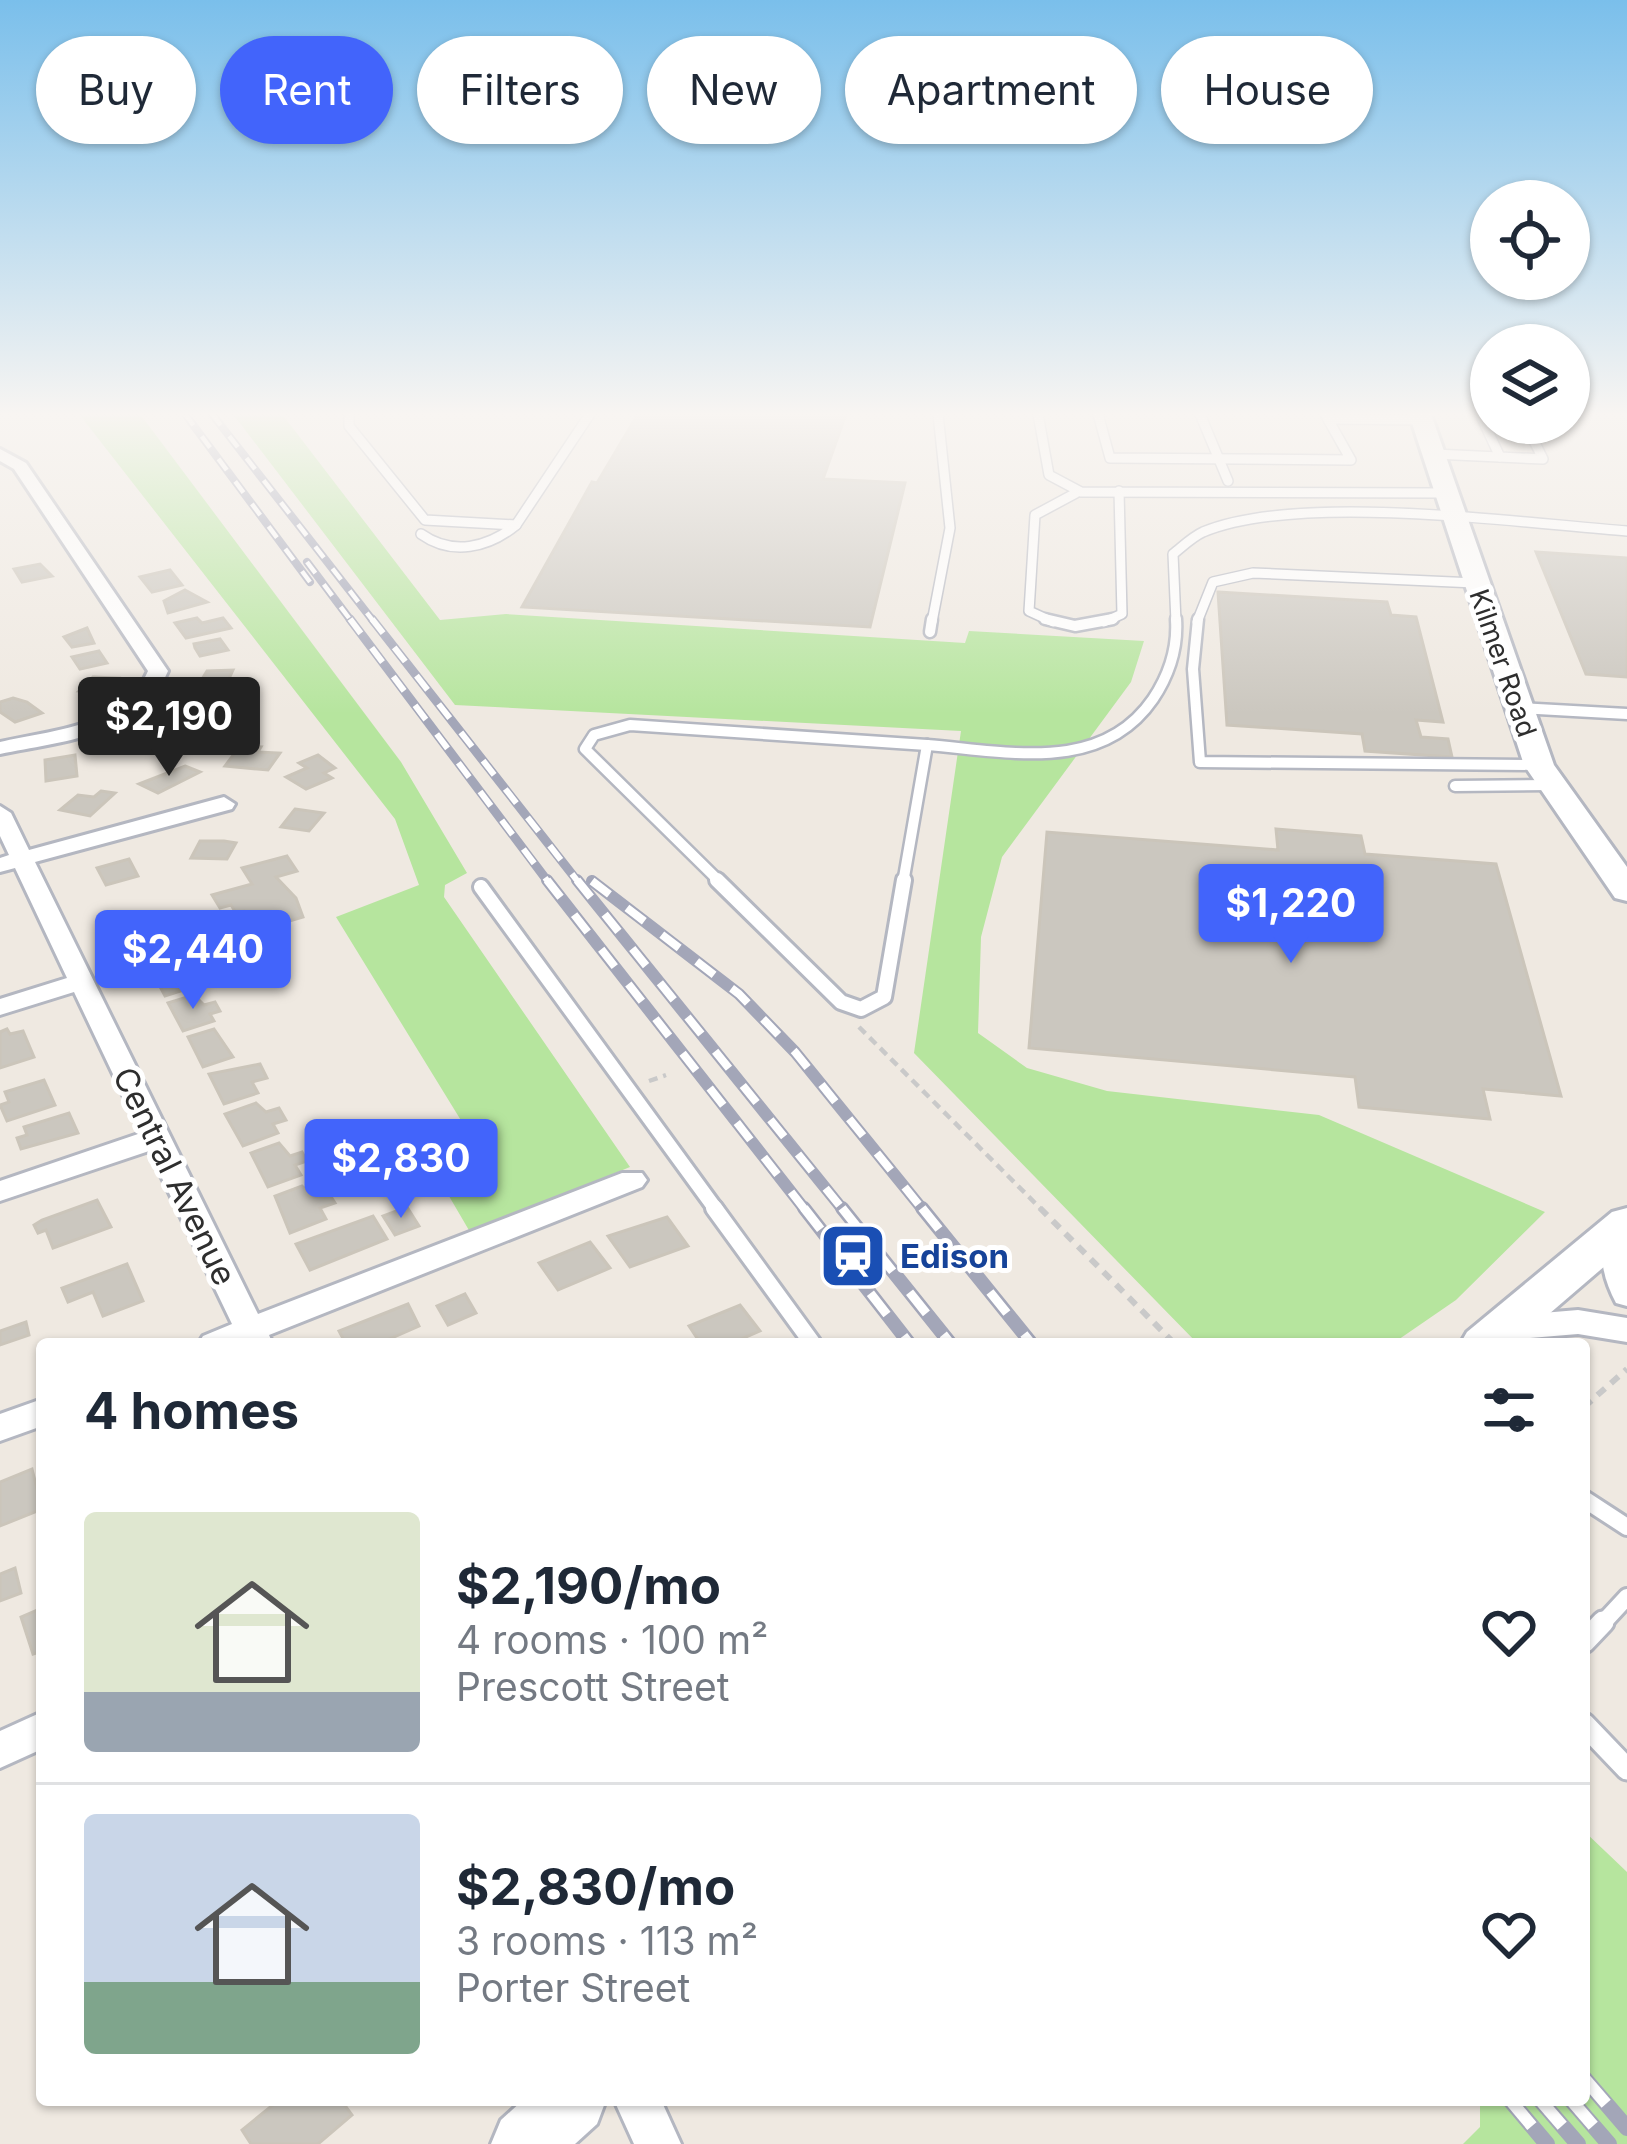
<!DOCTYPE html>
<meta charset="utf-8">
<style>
:root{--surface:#fff;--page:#f2f2f3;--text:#1f2937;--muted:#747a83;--line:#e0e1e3;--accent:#4264fb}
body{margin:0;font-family:Inter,sans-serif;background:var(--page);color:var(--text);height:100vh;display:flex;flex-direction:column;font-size:45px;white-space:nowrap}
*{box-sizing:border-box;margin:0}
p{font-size:39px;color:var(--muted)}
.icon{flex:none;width:66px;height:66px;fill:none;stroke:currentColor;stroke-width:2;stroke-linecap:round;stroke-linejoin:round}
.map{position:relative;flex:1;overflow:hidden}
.side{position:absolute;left:36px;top:1338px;width:1554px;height:768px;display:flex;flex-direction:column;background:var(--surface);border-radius:12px;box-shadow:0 3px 9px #0004}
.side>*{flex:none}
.top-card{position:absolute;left:36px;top:36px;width:1557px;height:108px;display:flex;gap:24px}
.fabs{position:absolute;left:1470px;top:180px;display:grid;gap:24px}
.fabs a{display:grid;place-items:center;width:120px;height:120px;border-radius:50%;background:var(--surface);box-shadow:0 3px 9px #0004;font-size:60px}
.price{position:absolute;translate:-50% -102px;padding:0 27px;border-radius:12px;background:var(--accent);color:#fff;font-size:39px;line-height:78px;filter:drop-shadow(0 3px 6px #0008)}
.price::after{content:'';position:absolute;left:50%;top:72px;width:36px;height:27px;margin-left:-18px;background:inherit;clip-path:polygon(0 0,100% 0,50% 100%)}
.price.selected{background:#222;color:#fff}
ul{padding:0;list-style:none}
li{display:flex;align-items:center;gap:36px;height:300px;padding:0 48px}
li+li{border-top:3px solid var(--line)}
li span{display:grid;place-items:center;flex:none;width:336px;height:240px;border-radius:12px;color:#555}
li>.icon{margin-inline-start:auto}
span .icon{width:144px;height:144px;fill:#fffc;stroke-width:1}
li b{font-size:51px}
h2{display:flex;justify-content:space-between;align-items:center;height:144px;padding:0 48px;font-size:51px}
.pill{padding:0 42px;border-radius:54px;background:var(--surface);box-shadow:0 3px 9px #0004;font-size:42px;line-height:108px}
.pill.selected{background:var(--accent);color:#fff}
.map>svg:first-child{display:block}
.green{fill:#b6e59e}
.building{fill:#cbc7bf;stroke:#cbc5ba;stroke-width:3}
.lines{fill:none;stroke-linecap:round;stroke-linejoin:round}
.lane-far4-casing{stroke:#b4b7c1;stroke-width:12}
.lane-far3-casing{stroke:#b4b7c1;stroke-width:15}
.lane-far2-casing{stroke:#b4b7c1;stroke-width:20}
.lane-far1-casing{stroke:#b4b7c1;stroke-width:22}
.lane-casing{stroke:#b4b7c1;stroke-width:27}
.street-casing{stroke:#b4b7c1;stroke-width:6}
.secondary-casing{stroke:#b4b7c1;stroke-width:6}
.path-far1{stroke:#c9c9c9;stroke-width:4.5;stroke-dasharray:9 6;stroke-linecap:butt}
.path{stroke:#c9c9c9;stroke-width:6;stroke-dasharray:10 8;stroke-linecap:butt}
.lane-far4{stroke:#fff;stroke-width:9}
.lane-far3{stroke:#fff;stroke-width:10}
.lane-far2{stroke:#fff;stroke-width:14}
.lane-far1{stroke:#fff;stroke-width:16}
.lane{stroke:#fff;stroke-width:21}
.street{fill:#fff;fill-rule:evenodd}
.secondary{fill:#fff;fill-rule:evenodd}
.rail-far4-casing{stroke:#a3a6b8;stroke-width:8}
.rail-far3-casing{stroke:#a3a6b8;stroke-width:9}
.rail-far2-casing{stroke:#a3a6b8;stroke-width:12}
.rail-far1-casing{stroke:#a3a6b8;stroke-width:14}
.rail-casing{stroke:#a3a6b8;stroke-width:16}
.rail-far4{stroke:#fff;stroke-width:4.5;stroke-dasharray:14;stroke-linecap:butt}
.rail-far3{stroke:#fff;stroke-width:6;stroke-dasharray:18;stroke-linecap:butt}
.rail-far2{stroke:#fff;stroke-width:8;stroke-dasharray:22;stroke-linecap:butt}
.rail-far1{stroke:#fff;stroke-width:9;stroke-dasharray:27;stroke-linecap:butt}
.rail{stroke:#fff;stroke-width:12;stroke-dasharray:34;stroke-linecap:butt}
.labels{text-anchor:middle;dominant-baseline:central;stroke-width:10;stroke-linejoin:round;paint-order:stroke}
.far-street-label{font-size:27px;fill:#2e2e2e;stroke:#fff}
.street-label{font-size:33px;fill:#2e2e2e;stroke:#fff}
.transit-label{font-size:33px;font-weight:bold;fill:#164399;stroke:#fff;text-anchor:start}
</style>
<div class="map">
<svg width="1627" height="2144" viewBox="0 0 1627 2144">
<rect width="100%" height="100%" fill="#efe9e1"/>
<g class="green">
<polygon points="79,414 140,414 401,762 467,873 445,885 444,897 630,1167 470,1232 415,1138 462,1122 336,917 419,885 395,819"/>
<polygon points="233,414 282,414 440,620 506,614 965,643 969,631 1144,641 1131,682 1002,857 981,937 978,1033 1027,1068 1107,1091 1319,1115 1545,1212 1456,1300 1392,1344 1198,1344 914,1053 961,731 455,705"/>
<polygon points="1584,1831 1627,1872 1627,2144 1463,2144 1480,2127 1480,2100 1584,2100"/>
</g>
<g class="building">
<polygon points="638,414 846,414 823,479 905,483 870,627 522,607 592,482 597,483"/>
<polygon points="1536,552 1627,558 1627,677 1586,674"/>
<polygon points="40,564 52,576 22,582 14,569"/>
<polygon points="170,570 182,585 152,592 140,577"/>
<polygon points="185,590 207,602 168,613 164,601"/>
<polygon points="1218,592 1387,602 1391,615 1416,617 1443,722 1416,720 1421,737 1448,739 1452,757 1365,751 1362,734 1227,725"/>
<polygon points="197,618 202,623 223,618 231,628 186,638 175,623"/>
<polygon points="87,628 94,643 72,647 64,637"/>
<polygon points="220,639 228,650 200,656 195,648 194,644"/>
<polygon points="99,651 107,663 80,669 72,657"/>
<polygon points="233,670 228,681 233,684 195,691 207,671"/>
<polygon points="93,677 118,678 104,693 79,691"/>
<polygon points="13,698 27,702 42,713 15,722 0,712 0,702"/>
<polygon points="189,701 212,706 192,720 169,715"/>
<polygon points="150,727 165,736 135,748 120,738"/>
<polygon points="240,746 261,747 258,752 280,753 268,770 225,766"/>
<polygon points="75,755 77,776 46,781 45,760"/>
<polygon points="318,755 335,768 324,773 332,778 306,789 286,777 307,768 299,763"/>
<polygon points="185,766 200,772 158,793 139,784"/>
<polygon points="101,791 115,793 90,816 60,810 78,795 94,797"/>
<polygon points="295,809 324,813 309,831 281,827"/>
<polygon points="1276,829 1361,836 1365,854 1496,864 1561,1096 1483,1089 1490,1119 1359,1107 1355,1077 1029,1048 1047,832 1278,850"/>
<polygon points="200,841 224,841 236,843 227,859 191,858"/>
<polygon points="287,856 297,871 276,877 296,898 303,917 259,930 248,926 244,911 236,913 231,905 220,908 212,895 252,884 242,868"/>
<polygon points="129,859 138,876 106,885 97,868"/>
<polygon points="179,962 184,971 197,967 201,974 189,978 193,987 165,996 151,970"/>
<polygon points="194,995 204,1005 215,1002 220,1011 210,1014 214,1021 183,1031 168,1003"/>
<polygon points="7,1029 10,1034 23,1031 34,1057 0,1068 0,1032"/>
<polygon points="214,1029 233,1057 203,1067 188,1037"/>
<polygon points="260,1064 267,1078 252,1082 258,1093 224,1104 209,1074"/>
<polygon points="44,1080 55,1105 7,1121 0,1105 9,1102 5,1092"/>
<polygon points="256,1103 266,1112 279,1108 286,1120 273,1124 278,1133 243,1146 225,1114"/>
<polygon points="69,1113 78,1133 21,1149 17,1138 27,1135 24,1127"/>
<polygon points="279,1143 290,1156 302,1152 307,1161 295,1165 301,1175 268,1187 251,1153"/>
<polygon points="302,1186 314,1197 328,1192 335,1203 320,1208 326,1219 290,1233 275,1196"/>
<polygon points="97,1200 111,1227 53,1248 46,1230 38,1233 34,1225 42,1220"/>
<polygon points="407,1207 419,1226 395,1235 383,1216"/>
<polygon points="373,1216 387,1239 310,1270 296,1244"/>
<polygon points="667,1217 688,1246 630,1267 608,1236"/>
<polygon points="590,1242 610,1268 558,1290 539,1263"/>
<polygon points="127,1264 143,1301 103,1316 93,1292 68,1302 62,1288"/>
<polygon points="465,1294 476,1313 448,1325 437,1306"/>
<polygon points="408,1304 419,1326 378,1344 346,1344 339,1331"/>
<polygon points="740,1305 760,1331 730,1344 701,1344 689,1326"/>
<polygon points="26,1322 29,1335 0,1345 0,1331"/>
<polygon points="32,1469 42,1509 0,1526 0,1482"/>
<polygon points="15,1568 21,1593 0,1601 0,1574"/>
<polygon points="42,1608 42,1661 39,1652 33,1654 21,1617"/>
<polygon points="279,2100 341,2100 352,2115 318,2144 251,2144 242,2130"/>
</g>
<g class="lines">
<g class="lane-far4-casing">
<g id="lane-far4">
<polyline points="349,414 349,426 425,520 516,525 590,414"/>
<polyline points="1038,414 1049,475 1081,492 1446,493"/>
<polyline points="1098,414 1110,458 1351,460 1325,414"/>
<polyline points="1200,414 1228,481"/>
<polyline points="1480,414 1500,457"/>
<polyline points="1328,419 1422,420"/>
<polyline points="1434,454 1543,459 1525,423"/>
<path d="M421,534C452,556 488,548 516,525"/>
<polyline points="932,622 950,528 938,414"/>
<polyline points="1053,622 1029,611 1035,515 1076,493"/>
<polyline points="1104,622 1122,614 1119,491"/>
<path d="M1176,622L1173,554C1182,547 1192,537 1203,532C1298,492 1520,523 1627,531"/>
<polyline points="1197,622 1213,582 1253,573 1475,583"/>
</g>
</g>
<g class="lane-far3-casing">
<g id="lane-far3">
<polyline points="1045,619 1075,626 1113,619"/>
<polyline points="1198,619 1193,669 1200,762 1539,765"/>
<polyline points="930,632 932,619"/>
<polyline points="1519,708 1627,714"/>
<path d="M927,745C1006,751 1101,775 1153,699C1169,675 1178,649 1176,619"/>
<polyline points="1455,786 1551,785"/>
<polyline points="721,883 585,749 594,735 630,725 927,745"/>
<polyline points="903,883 927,745"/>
</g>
</g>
<g class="lane-far2-casing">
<g id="lane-far2">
<polyline points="717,880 841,1002 861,1009 884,997 904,880"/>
<polyline points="481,887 717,1211"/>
</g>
</g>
<g class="lane-far1-casing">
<g id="lane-far1">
<polyline points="714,1208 813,1344"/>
<polyline points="1584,1499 1627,1527"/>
<polyline points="1601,1625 1627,1597"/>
</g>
</g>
<g class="lane-casing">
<g id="lane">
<polyline points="1584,1642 1603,1622"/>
<polyline points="1584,1724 1627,1769"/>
</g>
</g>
<g class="street-casing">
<g id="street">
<path d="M0,449L26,463L168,671C140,737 62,741 0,754V742C52,730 124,727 148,671L14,469L0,461Z"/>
<polygon points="224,797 235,804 232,809 35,862 258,1314 622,1173 642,1173 647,1180 642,1187 269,1335 273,1344 198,1344 203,1336 232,1324 149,1151 0,1201 0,1181 141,1133 74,992 0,1015 0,999 67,978 15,868 0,872 0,858 9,855 0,836 0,806 11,813 29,850"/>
<path d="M1620,1217L1627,1219V1306L1616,1303C1602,1277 1596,1247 1609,1220Z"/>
<polygon points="1578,1310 1627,1318 1627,1342 1578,1334 1507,1340 1496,1336 1491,1328 1496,1320 1507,1316"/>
<polygon points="42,1399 42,1426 0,1441 0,1414"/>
<polygon points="42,1712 42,1749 0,1768 0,1731"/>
<polygon points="614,2100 661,2100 681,2144 634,2144"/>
</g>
</g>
<g class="secondary-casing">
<g id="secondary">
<polygon points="1409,414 1431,414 1554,765 1627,867 1627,901 1615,898 1524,765"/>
<polygon points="1627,1208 1627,1247 1514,1344 1460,1344 1467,1332 1612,1212"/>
<polygon points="523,2100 606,2100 597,2124 575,2144 491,2144 501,2120"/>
</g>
</g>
<g class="path-far1">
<polyline points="859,1027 1043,1211"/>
<polyline points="649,1081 666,1075"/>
</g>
<g class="path">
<polyline points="1040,1208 1175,1344"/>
<polyline points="1584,1407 1627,1369"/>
</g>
<use href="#lane-far4" class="lane-far4"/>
<use href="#lane-far3" class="lane-far3"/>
<use href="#lane-far2" class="lane-far2"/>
<use href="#lane-far1" class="lane-far1"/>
<use href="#lane" class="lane"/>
<use href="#street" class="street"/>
<use href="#secondary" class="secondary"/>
<g class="rail-far4-casing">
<g id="rail-far4">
<polyline points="185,414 310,582"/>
<polyline points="212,414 374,622"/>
<polyline points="307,562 352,622"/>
</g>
</g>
<g class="rail-far3-casing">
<g id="rail-far3">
<polyline points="350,619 549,883"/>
<polyline points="372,619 579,883"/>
</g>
</g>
<g class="rail-far2-casing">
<g id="rail-far2">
<polyline points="547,880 806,1211"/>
<polyline points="577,880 844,1211"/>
<polyline points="592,881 739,994 795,1052 924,1211"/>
</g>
</g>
<g class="rail-far1-casing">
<g id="rail-far1">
<polyline points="804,1208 910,1344"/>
<polyline points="842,1208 951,1344"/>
<polyline points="922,1208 1032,1344"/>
</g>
</g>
<g class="rail-casing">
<g id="rail">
<polyline points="1584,2078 1627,2128"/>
<polyline points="1510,2100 1547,2144"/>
<polyline points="1540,2100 1578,2144"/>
<polyline points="1571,2100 1609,2144"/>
</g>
</g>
<use href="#rail-far4" class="rail-far4"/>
<use href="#rail-far3" class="rail-far3"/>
<use href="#rail-far2" class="rail-far2"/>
<use href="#rail-far1" class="rail-far1"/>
<use href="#rail" class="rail"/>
</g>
<linearGradient id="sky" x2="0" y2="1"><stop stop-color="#7abfeb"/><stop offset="0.58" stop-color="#f8f5f2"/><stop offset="1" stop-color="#f8f5f2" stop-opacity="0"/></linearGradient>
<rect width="1627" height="714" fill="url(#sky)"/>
<defs>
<g id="station-square" transform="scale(3.45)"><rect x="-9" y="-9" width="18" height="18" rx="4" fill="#1a4fb4" stroke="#fff"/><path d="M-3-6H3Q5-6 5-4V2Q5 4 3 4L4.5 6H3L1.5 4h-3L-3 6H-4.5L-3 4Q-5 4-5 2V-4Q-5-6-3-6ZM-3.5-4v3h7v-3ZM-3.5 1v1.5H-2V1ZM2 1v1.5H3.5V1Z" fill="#fff"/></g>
</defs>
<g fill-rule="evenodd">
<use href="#station-square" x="853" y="1256"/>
</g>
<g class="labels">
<g class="far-street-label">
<text transform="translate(1503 663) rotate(71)">Kilmer Road</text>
</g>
<g class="street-label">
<text transform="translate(175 1176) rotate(64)">Central Avenue</text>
</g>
<g class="transit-label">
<text x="900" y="1256">Edison</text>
</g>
</g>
</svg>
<div class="fabs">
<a><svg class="icon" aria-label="locate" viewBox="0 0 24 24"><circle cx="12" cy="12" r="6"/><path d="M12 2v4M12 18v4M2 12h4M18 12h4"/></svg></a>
<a><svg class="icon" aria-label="layers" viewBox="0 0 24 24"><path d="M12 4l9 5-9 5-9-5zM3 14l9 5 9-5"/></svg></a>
</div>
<b class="price selected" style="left:169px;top:779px">$2,190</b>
<b class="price" style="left:1291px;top:966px">$1,220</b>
<b class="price" style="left:193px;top:1012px">$2,440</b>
<b class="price" style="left:401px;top:1221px">$2,830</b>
<div class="top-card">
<a class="pill">Buy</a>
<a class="pill selected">Rent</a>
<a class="pill">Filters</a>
<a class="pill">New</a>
<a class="pill">Apartment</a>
<a class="pill">House</a>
</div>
<section class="side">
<h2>4 homes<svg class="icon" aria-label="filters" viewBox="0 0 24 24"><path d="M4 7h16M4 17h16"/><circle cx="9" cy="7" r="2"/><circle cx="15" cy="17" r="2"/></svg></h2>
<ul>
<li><span style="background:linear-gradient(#dfe7d0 75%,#9aa5b1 0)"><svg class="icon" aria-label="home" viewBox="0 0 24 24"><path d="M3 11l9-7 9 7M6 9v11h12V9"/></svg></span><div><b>$2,190/mo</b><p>4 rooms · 100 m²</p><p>Prescott Street</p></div><svg class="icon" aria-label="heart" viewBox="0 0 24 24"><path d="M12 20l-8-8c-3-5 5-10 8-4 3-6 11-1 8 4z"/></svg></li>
<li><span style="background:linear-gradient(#c9d6e8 70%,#7fa58c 0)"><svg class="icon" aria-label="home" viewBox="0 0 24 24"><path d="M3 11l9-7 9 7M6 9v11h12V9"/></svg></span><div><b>$2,830/mo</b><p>3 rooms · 113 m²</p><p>Porter Street</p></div><svg class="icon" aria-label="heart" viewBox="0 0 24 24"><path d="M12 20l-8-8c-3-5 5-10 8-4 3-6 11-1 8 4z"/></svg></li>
</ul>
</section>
</div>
